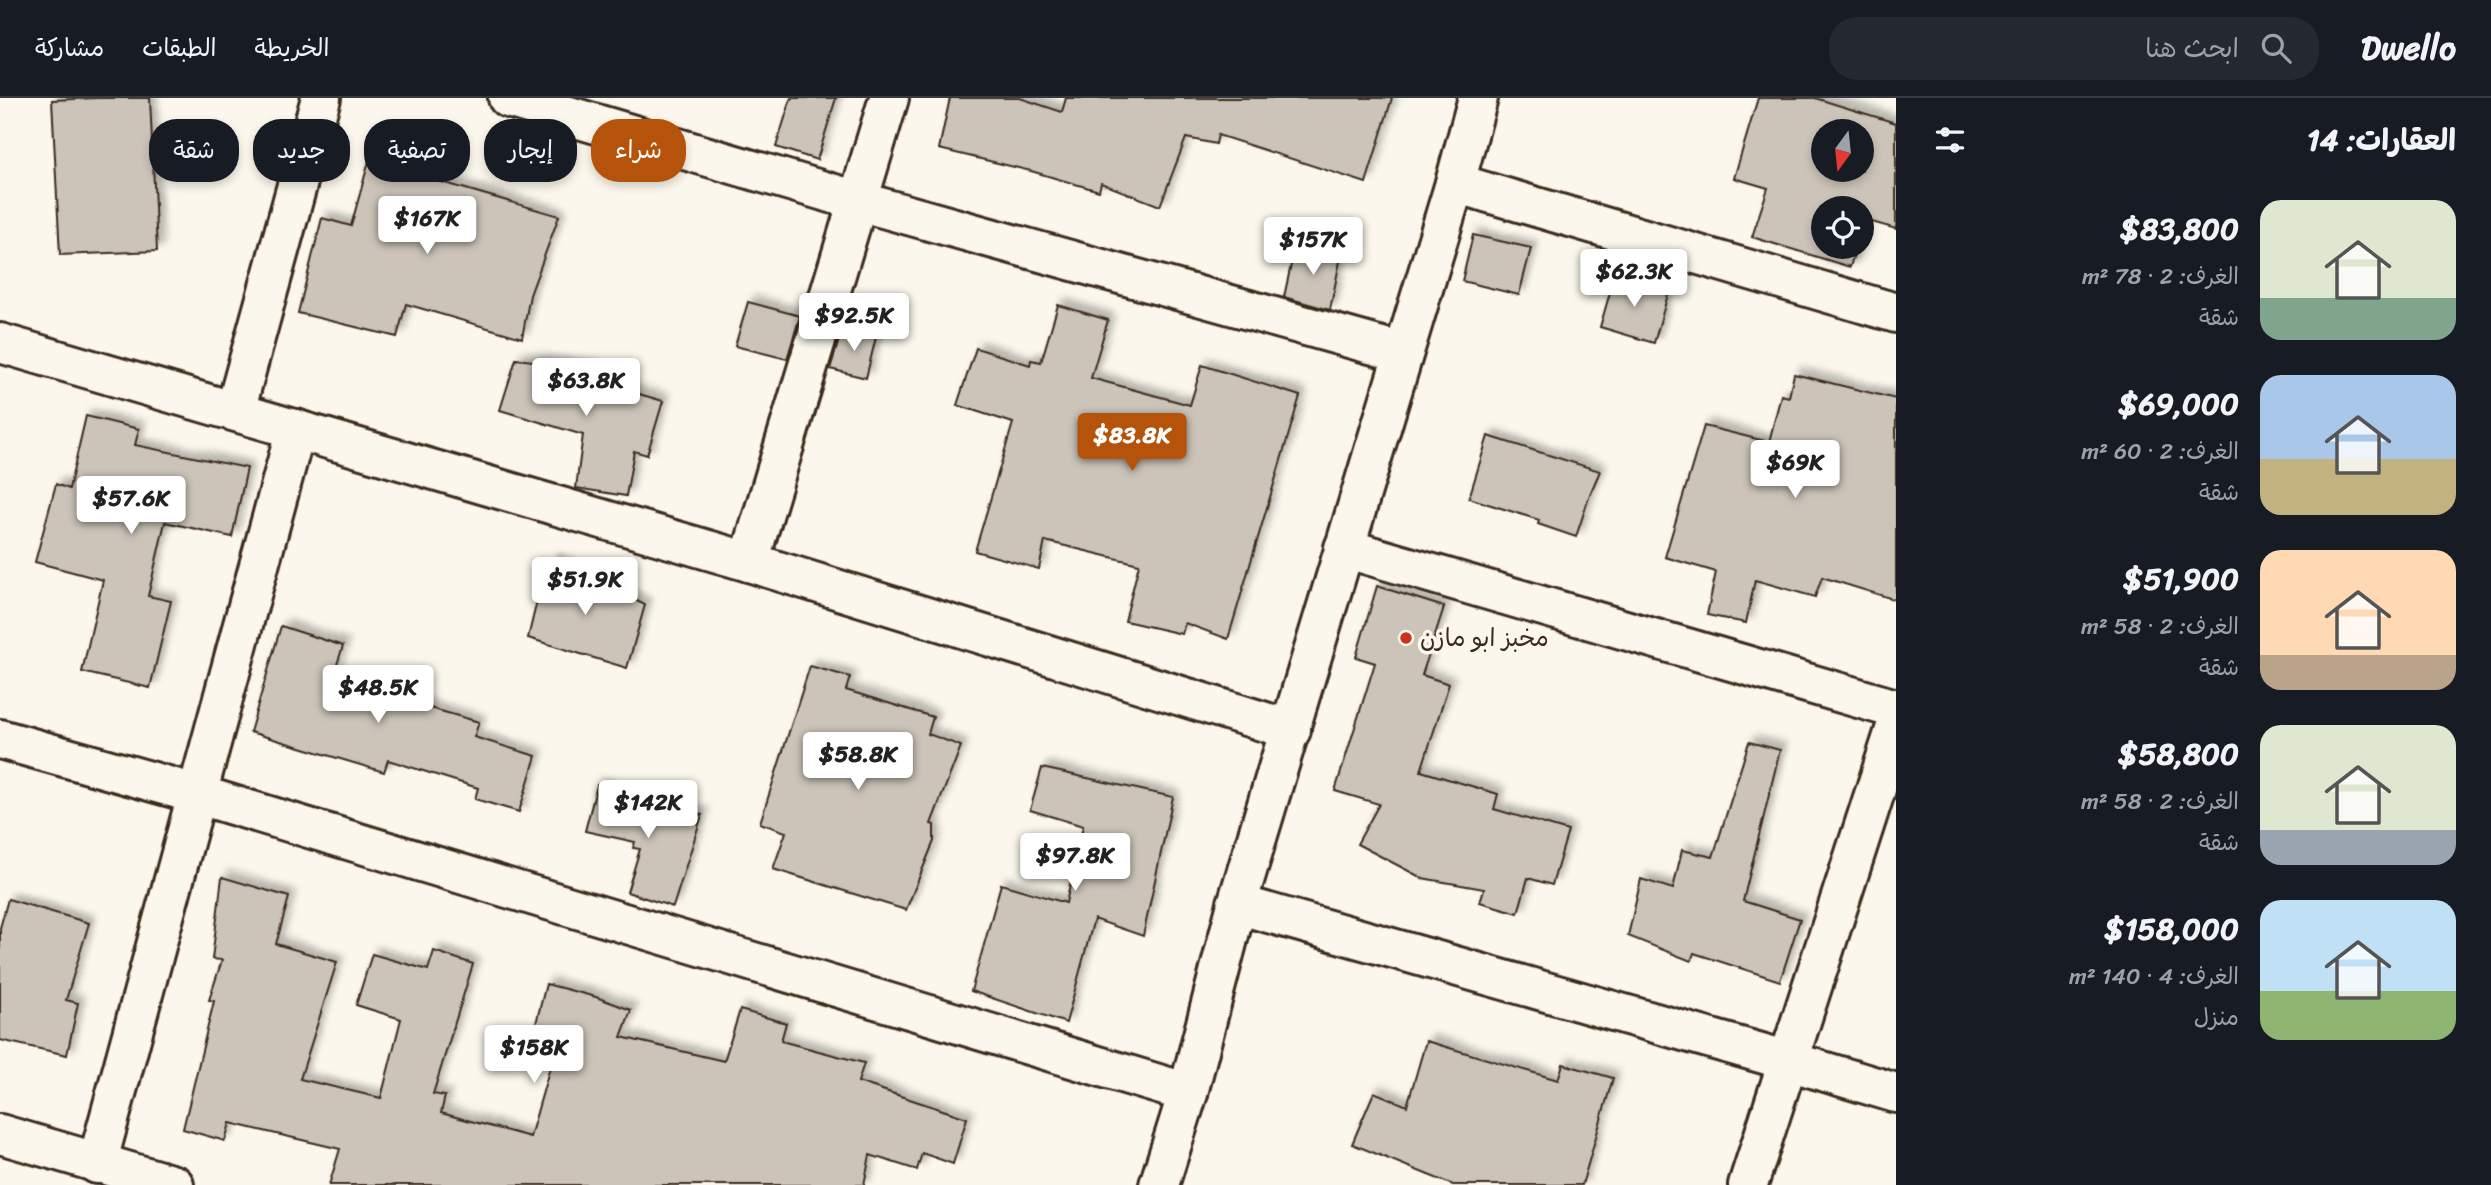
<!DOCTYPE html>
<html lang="ar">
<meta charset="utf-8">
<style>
:root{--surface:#171b24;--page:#242831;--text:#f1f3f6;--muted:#9ea1a6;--line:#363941;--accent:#b45309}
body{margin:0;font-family:Sriracha,"Playpen Sans Arabic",sans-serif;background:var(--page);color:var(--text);direction:rtl;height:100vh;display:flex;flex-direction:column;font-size:26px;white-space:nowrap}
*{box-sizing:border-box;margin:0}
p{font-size:23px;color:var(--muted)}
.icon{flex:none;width:38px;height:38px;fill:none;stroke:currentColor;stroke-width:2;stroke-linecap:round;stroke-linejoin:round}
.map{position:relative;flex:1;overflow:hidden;direction:ltr}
.details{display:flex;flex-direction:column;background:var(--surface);width:595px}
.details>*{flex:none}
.guide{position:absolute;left:21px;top:21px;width:665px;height:63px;direction:rtl;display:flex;gap:14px}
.needle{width:46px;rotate:195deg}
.fabs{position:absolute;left:1811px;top:21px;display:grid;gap:14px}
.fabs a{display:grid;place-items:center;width:63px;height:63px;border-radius:50%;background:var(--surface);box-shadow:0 4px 10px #0003;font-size:35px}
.price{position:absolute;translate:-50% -60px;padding:0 16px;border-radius:7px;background:#fff;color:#222;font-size:23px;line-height:46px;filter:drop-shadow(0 2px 4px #0008)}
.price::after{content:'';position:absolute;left:50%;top:42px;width:21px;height:16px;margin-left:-10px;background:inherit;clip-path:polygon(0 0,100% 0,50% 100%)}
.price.active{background:var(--accent);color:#fff}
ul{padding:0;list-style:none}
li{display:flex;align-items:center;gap:21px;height:175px;padding:0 35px}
li span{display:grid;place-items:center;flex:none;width:196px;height:140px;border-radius:21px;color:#555}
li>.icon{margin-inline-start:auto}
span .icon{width:84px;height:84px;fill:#fffc;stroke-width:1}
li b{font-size:30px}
h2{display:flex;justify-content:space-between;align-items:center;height:84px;padding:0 35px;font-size:30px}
.tag{padding:0 24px;border-radius:28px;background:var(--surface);box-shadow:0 4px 10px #0003;font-size:24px;line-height:63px}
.tag.active{background:var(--accent);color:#fff}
header{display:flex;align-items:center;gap:42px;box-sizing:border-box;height:98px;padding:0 35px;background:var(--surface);border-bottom:2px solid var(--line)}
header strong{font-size:33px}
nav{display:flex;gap:38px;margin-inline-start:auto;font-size:24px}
.search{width:490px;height:63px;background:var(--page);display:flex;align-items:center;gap:18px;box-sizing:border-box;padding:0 24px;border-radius:28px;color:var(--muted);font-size:26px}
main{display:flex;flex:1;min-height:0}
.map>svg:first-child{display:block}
.building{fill:#ccc4b9;stroke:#3b2a1e;stroke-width:2;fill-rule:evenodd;filter:url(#shadow)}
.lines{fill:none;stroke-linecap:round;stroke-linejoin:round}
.minor-casing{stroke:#3b2a1e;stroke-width:44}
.minor{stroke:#fbf7ec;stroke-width:38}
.poi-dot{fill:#c8321e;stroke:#fbf7ec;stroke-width:2.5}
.labels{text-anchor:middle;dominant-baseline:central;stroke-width:7;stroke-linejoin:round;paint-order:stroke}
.poi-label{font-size:24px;fill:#3b2a1e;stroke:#fbf7ec;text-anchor:start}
</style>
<header>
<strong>Dwello</strong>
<div class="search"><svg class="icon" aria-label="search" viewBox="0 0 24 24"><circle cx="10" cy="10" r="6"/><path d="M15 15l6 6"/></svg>ابحث هنا</div>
<nav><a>الخريطة</a><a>الطبقات</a><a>مشاركة</a></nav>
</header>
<main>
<section class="details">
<h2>العقارات: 14<svg class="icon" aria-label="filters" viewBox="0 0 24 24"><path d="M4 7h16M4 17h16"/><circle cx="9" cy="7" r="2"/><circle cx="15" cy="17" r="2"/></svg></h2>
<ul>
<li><span style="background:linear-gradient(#dfe7d0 70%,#7fa58c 0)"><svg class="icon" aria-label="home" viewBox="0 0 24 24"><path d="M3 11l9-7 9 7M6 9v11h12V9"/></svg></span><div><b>$83,800</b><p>الغرف: 2 · 78 m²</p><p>شقة</p></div></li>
<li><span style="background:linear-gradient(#a9c7e8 60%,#c2b280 0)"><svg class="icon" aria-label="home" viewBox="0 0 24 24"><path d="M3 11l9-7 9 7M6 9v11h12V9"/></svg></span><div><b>$69,000</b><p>الغرف: 2 · 60 m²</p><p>شقة</p></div></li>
<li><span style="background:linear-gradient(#ffd9b3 75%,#b9a48a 0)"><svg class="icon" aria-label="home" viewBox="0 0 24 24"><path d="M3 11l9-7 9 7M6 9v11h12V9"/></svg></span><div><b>$51,900</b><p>الغرف: 2 · 58 m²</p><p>شقة</p></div></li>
<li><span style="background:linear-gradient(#dfe7d0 75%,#9aa5b1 0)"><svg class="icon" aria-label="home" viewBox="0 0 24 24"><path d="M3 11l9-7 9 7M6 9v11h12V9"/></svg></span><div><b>$58,800</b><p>الغرف: 2 · 58 m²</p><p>شقة</p></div></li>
<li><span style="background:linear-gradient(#bfe0f5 65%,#8fb573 0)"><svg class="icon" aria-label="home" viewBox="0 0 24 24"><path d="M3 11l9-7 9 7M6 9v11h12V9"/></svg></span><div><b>$158,000</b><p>الغرف: 4 · 140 m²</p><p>منزل</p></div></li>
</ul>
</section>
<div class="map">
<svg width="1896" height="1087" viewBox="0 0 1896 1087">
<defs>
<filter id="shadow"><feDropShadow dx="6" dy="-6" stdDeviation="3.5" flood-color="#0004"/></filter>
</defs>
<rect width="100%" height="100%" fill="#fbf7ec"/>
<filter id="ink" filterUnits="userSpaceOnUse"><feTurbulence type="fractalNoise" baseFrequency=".0143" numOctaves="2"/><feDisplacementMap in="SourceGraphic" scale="14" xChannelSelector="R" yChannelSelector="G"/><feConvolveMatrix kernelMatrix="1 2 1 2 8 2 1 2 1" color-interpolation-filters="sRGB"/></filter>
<g filter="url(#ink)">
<g class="building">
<polygon points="97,0 150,0 157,153 60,157 52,2"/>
<polygon points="791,0 836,0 817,62 776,49"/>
<polygon points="950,0 1020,0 1062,14 1066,0 1392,0 1366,85 1218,37 1216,46 1186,40 1160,108 1101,85 1099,93 1031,73 939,51"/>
<path d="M1758,0H1815L1896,25V131L1865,122L1862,132V110H1824V149H1856L1850,169L1752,139L1768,90L1734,80ZM1824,33H1862V72H1824Z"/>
<polygon points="369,63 559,118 530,197 522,240 406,206 397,239 298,215 322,120 351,128"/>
<polygon points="1473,137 1531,150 1519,197 1462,183"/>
<polygon points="1295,148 1341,158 1330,212 1284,199"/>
<polygon points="1615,177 1669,193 1654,245 1600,229"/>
<polygon points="748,204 800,218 787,261 735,248"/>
<polygon points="1058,207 1108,222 1091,280 1190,307 1202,267 1300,298 1228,541 1185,525 1182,536 1125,523 1139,466 1045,443 1039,471 975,453 1013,325 957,307 976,250 1030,267 1031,262 1041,264"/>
<polygon points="843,229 876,239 866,280 830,271"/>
<polygon points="516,261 593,270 591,282 663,303 647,357 634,353 626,398 576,390 583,337 500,312"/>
<polygon points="1794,276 1896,301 1896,502 1822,479 1815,499 1755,482 1746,525 1707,517 1716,474 1665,459 1704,328 1769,344 1781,297 1789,299"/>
<polygon points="86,318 139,331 135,347 247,370 232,439 165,424 148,498 171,503 150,590 82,574 103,482 35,464 56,386 69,391"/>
<polygon points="1488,338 1600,373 1590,396 1576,439 1538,426 1539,422 1469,400"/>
<polygon points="553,462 645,507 627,570 528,540 541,486"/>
<polygon points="1377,488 1444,509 1422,577 1449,586 1421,673 1498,696 1494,711 1568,733 1552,787 1528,780 1518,815 1480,804 1484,791 1422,780 1357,746 1379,706 1335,693 1375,565 1356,559"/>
<polygon points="281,528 343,548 332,582 479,624 474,639 536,658 519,714 475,701 478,690 388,662 384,674 250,634"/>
<polygon points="810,568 850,579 846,592 933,619 928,636 961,648 931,726 934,727 934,743 906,812 773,771 786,734 760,725"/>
<polygon points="1749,644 1780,652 1743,803 1800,821 1780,883 1694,855 1691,863 1628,838 1641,781 1673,791 1682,752 1713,759"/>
<polygon points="1042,670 1173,699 1143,838 1094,821 1066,925 971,893 1001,786 1066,805 1083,728 1030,712"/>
<polygon points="597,687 702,717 673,809 627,794 640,751 633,750 635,744 585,733"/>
<polygon points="222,779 289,799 276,846 337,864 300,981 381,1000 401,921 356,907 372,856 428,872 434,853 473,866 433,996 445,998 441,1015 530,1039 554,955 530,949 546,886 596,899 631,912 621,939 724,963 740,912 786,925 781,943 864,965 858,984 967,1020 953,1066 922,1055 917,1072 870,1057 864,1087 329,1087 340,1051 230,1025 225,1043 183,1031 214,903 209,902 222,862 212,861"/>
<polygon points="8,801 89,825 66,902 78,905 67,957 0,942 0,830"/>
<polygon points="1426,943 1558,982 1563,966 1613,980 1582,1087 1453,1087 1352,1046 1374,994 1407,1008"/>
</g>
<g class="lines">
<g class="minor-casing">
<g id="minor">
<polyline points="508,0 858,103 1403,255"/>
<polyline points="1455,85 1896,215"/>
<polyline points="0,245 749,464 1291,632"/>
<polyline points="235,313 321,0"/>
<polyline points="1344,450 1896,611"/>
<polyline points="749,464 889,0"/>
<polyline points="0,641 196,696 1188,995"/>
<polyline points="1237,806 1789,963 1896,995"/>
<polyline points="0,1036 174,1087"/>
<polyline points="97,1066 296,331"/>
<polyline points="1159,1087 1188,995 1237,806 1455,85 1478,0"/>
<polyline points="1748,1087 1896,629"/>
</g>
</g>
<use href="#minor" class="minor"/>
</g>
</g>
<circle class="poi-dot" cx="1406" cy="540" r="7"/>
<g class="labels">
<g class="poi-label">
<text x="1420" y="540">مخبز ابو مازن</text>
</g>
</g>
</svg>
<div class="fabs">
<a><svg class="needle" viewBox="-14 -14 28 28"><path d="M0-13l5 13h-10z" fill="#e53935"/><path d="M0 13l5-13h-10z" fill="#9ea1a6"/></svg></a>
<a><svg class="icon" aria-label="locate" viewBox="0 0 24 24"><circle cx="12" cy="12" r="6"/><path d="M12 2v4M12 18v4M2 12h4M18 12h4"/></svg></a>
</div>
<b class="price" style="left:427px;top:158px">$167K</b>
<b class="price" style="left:1313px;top:179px">$157K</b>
<b class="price" style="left:1634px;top:211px">$62.3K</b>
<b class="price" style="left:854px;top:255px">$92.5K</b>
<b class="price" style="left:586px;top:320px">$63.8K</b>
<b class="price active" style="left:1132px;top:375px">$83.8K</b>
<b class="price" style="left:1795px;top:402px">$69K</b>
<b class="price" style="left:131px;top:438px">$57.6K</b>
<b class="price" style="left:585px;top:519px">$51.9K</b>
<b class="price" style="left:378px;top:627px">$48.5K</b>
<b class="price" style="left:858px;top:694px">$58.8K</b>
<b class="price" style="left:648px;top:742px">$142K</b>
<b class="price" style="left:1075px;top:795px">$97.8K</b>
<b class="price" style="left:534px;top:987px">$158K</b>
<div class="guide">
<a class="tag active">شراء</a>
<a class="tag">إيجار</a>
<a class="tag">تصفية</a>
<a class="tag">جديد</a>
<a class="tag">شقة</a>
</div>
</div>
</main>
